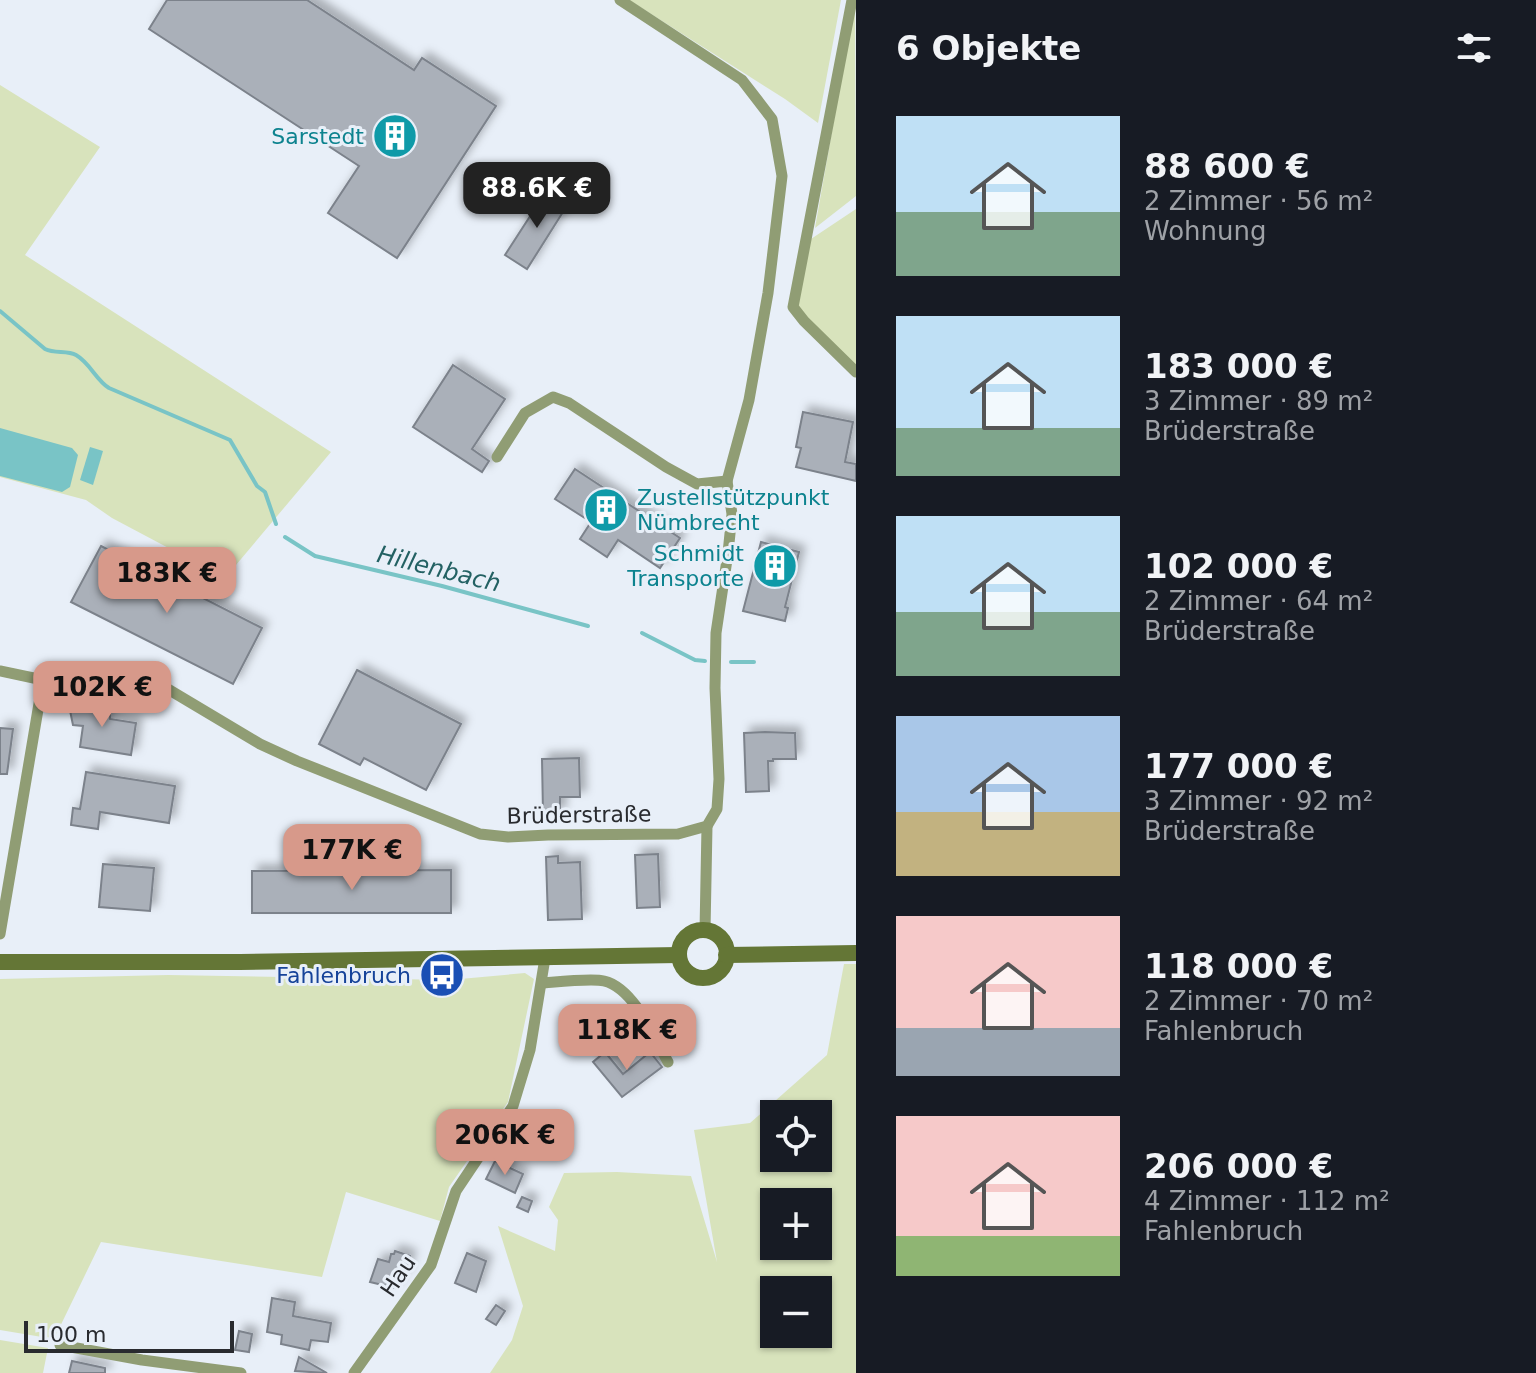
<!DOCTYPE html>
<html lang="de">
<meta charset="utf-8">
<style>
:root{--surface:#171b24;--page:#20242c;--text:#f1f3f6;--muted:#9ea1a6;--accent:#d7998a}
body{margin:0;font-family:"DejaVu Sans",sans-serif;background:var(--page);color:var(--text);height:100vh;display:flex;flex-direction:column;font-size:30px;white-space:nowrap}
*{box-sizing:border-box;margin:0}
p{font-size:26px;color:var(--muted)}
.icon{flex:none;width:44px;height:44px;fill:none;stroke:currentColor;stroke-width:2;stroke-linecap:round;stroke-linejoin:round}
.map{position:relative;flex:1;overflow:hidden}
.panel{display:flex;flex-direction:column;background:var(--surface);width:680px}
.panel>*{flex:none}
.controls{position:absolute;left:760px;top:1100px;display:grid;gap:16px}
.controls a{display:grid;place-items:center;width:72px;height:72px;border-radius:0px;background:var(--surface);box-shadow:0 2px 6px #0004;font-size:40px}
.scale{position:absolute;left:24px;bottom:20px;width:210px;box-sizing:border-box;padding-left:8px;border:4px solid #292b2f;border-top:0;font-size:22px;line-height:28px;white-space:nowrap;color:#292b2f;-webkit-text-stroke:6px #e8eff8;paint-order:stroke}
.price{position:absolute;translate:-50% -68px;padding:0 18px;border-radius:16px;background:var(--accent);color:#111;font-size:26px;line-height:52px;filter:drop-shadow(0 2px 4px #0008)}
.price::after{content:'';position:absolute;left:50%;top:48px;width:24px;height:18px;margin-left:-12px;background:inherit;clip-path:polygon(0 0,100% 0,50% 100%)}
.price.active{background:#222;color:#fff}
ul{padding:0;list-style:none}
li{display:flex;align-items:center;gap:24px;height:200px;padding:0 40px}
li span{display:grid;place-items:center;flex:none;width:224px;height:160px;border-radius:0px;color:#555}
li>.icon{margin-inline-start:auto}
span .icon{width:96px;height:96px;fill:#fffc;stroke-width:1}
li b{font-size:34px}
h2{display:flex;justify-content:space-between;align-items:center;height:96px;padding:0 40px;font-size:34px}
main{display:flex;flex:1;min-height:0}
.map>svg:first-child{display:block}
.green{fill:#d8e3bc;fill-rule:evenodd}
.water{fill:#79c4c6}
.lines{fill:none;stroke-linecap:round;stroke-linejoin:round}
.stream{stroke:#79c4c6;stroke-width:4}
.building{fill:#aab0b9;stroke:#7c828b;stroke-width:2;filter:url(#shadow)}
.street{stroke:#909d74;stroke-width:11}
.secondary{stroke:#647636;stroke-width:16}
.labels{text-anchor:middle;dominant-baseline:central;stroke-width:6;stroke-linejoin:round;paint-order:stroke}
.culture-label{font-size:22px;fill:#0d838f;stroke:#e8eff8;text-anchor:end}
.street-label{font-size:22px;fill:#292b2f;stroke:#e8eff8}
.transit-label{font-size:22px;fill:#164399;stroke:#e8eff8;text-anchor:end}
.water-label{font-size:24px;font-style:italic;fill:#236163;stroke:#e8eff8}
</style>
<main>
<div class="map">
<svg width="856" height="1373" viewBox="0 0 856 1373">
<defs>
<filter id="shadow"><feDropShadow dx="6" dy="-6" stdDeviation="4" flood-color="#0004"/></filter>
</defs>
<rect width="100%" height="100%" fill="#e8eff8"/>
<g class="green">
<polygon points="629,0 841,0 818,123 785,99"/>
<polygon points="855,0 856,196 815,228"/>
<polygon points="0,85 100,147 25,255 331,452 225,578 112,518 86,500 0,477"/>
<polygon points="856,209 856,370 793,307 805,243"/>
<path d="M844,964H856V1373H490L512,1340L523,1306L498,1226L555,1251L558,1220L549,1207L564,1173L617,1172L691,1176L717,1262L694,1130L750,1123L827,1055ZM774,1114H818V1158H774ZM774,1202H818V1246H774ZM774,1290H818V1334H774Z"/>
<polygon points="525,973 534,979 508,1102 449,1187 440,1221 346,1192 322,1277 101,1242 54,1339 0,1330 0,979 168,975 449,980"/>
<polygon points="0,1340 48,1348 43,1373 0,1373"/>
</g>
<g class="water">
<polygon points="0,428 72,448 78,455 70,487 62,492 0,476"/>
<polygon points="90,447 103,451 93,485 80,480"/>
</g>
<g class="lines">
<g class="stream">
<path d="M0,311L45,349C55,354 67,350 76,355C90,363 96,380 109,388L230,440L257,486L265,492L276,524"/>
<polyline points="285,537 315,556 442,586 588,626"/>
<polyline points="642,633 695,660 705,661"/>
<polyline points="731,662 754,662"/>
</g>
</g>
<g class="building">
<polygon points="167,0 307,0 414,70 422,58 496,106 397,258 328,213 359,166 149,29"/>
<polygon points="547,190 568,204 527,269 505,255"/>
<polygon points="453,365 505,399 472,449 489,461 482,472 413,427"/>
<polygon points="803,412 853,422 845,462 856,464 856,481 796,467 801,448 796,447"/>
<polygon points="575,469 680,538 660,568 618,540 607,557 580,539 591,522 555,499"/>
<polygon points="761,542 799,552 785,607 788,608 785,621 743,611"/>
<polygon points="101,546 262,628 233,684 71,602"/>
<polygon points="357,670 461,724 426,790 364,758 360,765 319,744"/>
<polygon points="67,696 104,709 104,713 110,714 110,719 136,723 131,755 80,747 83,726 73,725"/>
<polygon points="0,728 13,729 7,774 0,774"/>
<polygon points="765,732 795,733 796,759 773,759 773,761 768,761 769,791 746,792 744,733"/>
<polygon points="579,758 580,797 560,797 560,813 543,813 542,759"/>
<polygon points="86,772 175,786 169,823 100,812 98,829 71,825 73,808 80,809"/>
<polygon points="658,854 660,907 637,908 635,855"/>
<polygon points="558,856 558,863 580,862 582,919 548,920 546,857"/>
<polygon points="103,864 154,868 150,911 99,907"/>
<polygon points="451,870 451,913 252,913 252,871"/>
<polygon points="605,1052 623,1074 650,1052 662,1067 622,1097 593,1062"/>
<polygon points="495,1161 523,1174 515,1193 486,1179"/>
<polygon points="522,1197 532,1201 528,1212 517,1207"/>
<polygon points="395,1251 410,1256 404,1276 398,1274 395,1288 370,1282 378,1259 389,1262 391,1254 394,1254"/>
<polygon points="467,1253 486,1261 476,1292 455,1283"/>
<polygon points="272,1298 295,1302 293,1316 331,1323 328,1342 311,1340 309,1350 281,1344 282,1335 267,1332"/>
<polygon points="496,1305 505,1311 496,1325 486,1319"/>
<polygon points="239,1331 252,1334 249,1352 235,1350"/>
<polygon points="299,1357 327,1373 295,1371"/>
<polygon points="72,1361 105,1368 105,1373 69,1373"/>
</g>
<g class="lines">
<g class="street">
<polyline points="620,0 742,80 772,119 782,176 768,293 749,400 727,481"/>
<polyline points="852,0 793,307 804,321 856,372"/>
<polyline points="0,671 43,680 62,681 99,671 133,671 141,673 260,744 297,761 480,834 508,837 548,835 678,834 707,826 717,809 719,779 715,688 716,633 728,553 732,514 727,481 697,484 666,467 569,403 553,397 525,413 497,457"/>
<polyline points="705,931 707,826"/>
<polyline points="0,934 43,680"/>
<path d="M542,983C556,982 592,978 604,981C634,988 654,1037 668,1062"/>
<polyline points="60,1345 142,1360 241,1373"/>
<polyline points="354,1373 431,1265 456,1191 513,1106 530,1050 545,958"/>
</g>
<g class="secondary">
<circle cx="703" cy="954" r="24"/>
<polyline points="726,955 856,953"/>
<polyline points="0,962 240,962 679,955"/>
</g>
</g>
<defs>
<g id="building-disc" transform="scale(2.3)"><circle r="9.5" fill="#0f9aa8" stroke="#e8eff8"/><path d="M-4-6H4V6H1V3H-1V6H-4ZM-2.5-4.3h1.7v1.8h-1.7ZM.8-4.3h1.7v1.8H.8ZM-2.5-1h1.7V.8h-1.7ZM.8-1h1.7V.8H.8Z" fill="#fff"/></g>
<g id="bus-disc" transform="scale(2.3)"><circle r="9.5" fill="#1a4fb4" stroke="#e8eff8"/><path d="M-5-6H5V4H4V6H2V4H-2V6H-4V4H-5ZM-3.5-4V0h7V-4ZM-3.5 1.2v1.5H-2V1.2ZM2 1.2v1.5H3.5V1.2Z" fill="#fff"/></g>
</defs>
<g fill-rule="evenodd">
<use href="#building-disc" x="395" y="136"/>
<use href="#building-disc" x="606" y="510"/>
<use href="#building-disc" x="775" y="566"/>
<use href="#bus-disc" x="442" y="975"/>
</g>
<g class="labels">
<g class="culture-label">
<text x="364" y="136">Sarstedt</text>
<text x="637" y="497" text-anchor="start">Zustellstützpunkt<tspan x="637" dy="25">Nümbrecht</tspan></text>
<text x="744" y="553">Schmidt<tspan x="744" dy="25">Transporte</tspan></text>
</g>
<g class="street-label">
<text transform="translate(579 815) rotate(-1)">Brüderstraße</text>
<text transform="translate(398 1276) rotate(-56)">Hau</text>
</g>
<g class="transit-label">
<text x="411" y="975">Fahlenbruch</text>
</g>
<g class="water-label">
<text transform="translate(439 569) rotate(14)">Hillenbach</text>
</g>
</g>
</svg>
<div class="controls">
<a><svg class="icon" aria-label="locate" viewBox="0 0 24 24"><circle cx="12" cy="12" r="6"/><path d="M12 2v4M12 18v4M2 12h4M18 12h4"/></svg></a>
<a>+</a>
<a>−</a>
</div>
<div class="scale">100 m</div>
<b class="price active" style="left:537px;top:230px">88.6K €</b>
<b class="price" style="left:167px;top:615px">183K €</b>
<b class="price" style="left:102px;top:729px">102K €</b>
<b class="price" style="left:352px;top:892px">177K €</b>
<b class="price" style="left:627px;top:1072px">118K €</b>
<b class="price" style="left:505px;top:1177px">206K €</b>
</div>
<section class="panel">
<h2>6 Objekte<svg class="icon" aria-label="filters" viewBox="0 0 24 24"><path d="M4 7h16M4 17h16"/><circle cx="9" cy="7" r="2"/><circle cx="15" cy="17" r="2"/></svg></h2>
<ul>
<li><span style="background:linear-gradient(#bfe0f5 60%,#7fa58c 0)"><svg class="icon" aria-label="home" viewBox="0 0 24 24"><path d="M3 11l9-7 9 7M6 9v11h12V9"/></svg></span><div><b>88 600 €</b><p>2 Zimmer · 56 m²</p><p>Wohnung</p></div></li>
<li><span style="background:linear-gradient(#bfe0f5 70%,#7fa58c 0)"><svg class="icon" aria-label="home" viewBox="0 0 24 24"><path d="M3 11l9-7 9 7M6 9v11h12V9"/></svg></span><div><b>183 000 €</b><p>3 Zimmer · 89 m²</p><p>Brüderstraße</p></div></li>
<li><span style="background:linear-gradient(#bfe0f5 60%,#7fa58c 0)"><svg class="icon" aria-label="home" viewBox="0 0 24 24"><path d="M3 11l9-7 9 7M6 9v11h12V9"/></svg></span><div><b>102 000 €</b><p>2 Zimmer · 64 m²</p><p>Brüderstraße</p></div></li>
<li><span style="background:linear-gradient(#a9c7e8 60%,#c2b280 0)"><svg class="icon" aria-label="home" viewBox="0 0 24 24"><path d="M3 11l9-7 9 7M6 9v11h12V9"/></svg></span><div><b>177 000 €</b><p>3 Zimmer · 92 m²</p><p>Brüderstraße</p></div></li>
<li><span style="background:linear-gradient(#f6c9c9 70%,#9aa5b1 0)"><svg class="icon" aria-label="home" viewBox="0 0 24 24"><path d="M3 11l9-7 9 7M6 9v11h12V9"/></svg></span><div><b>118 000 €</b><p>2 Zimmer · 70 m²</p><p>Fahlenbruch</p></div></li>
<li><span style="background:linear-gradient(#f6c9c9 75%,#8fb573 0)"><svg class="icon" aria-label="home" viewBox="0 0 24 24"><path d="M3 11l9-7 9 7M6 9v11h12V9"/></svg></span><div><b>206 000 €</b><p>4 Zimmer · 112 m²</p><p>Fahlenbruch</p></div></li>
</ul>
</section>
</main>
